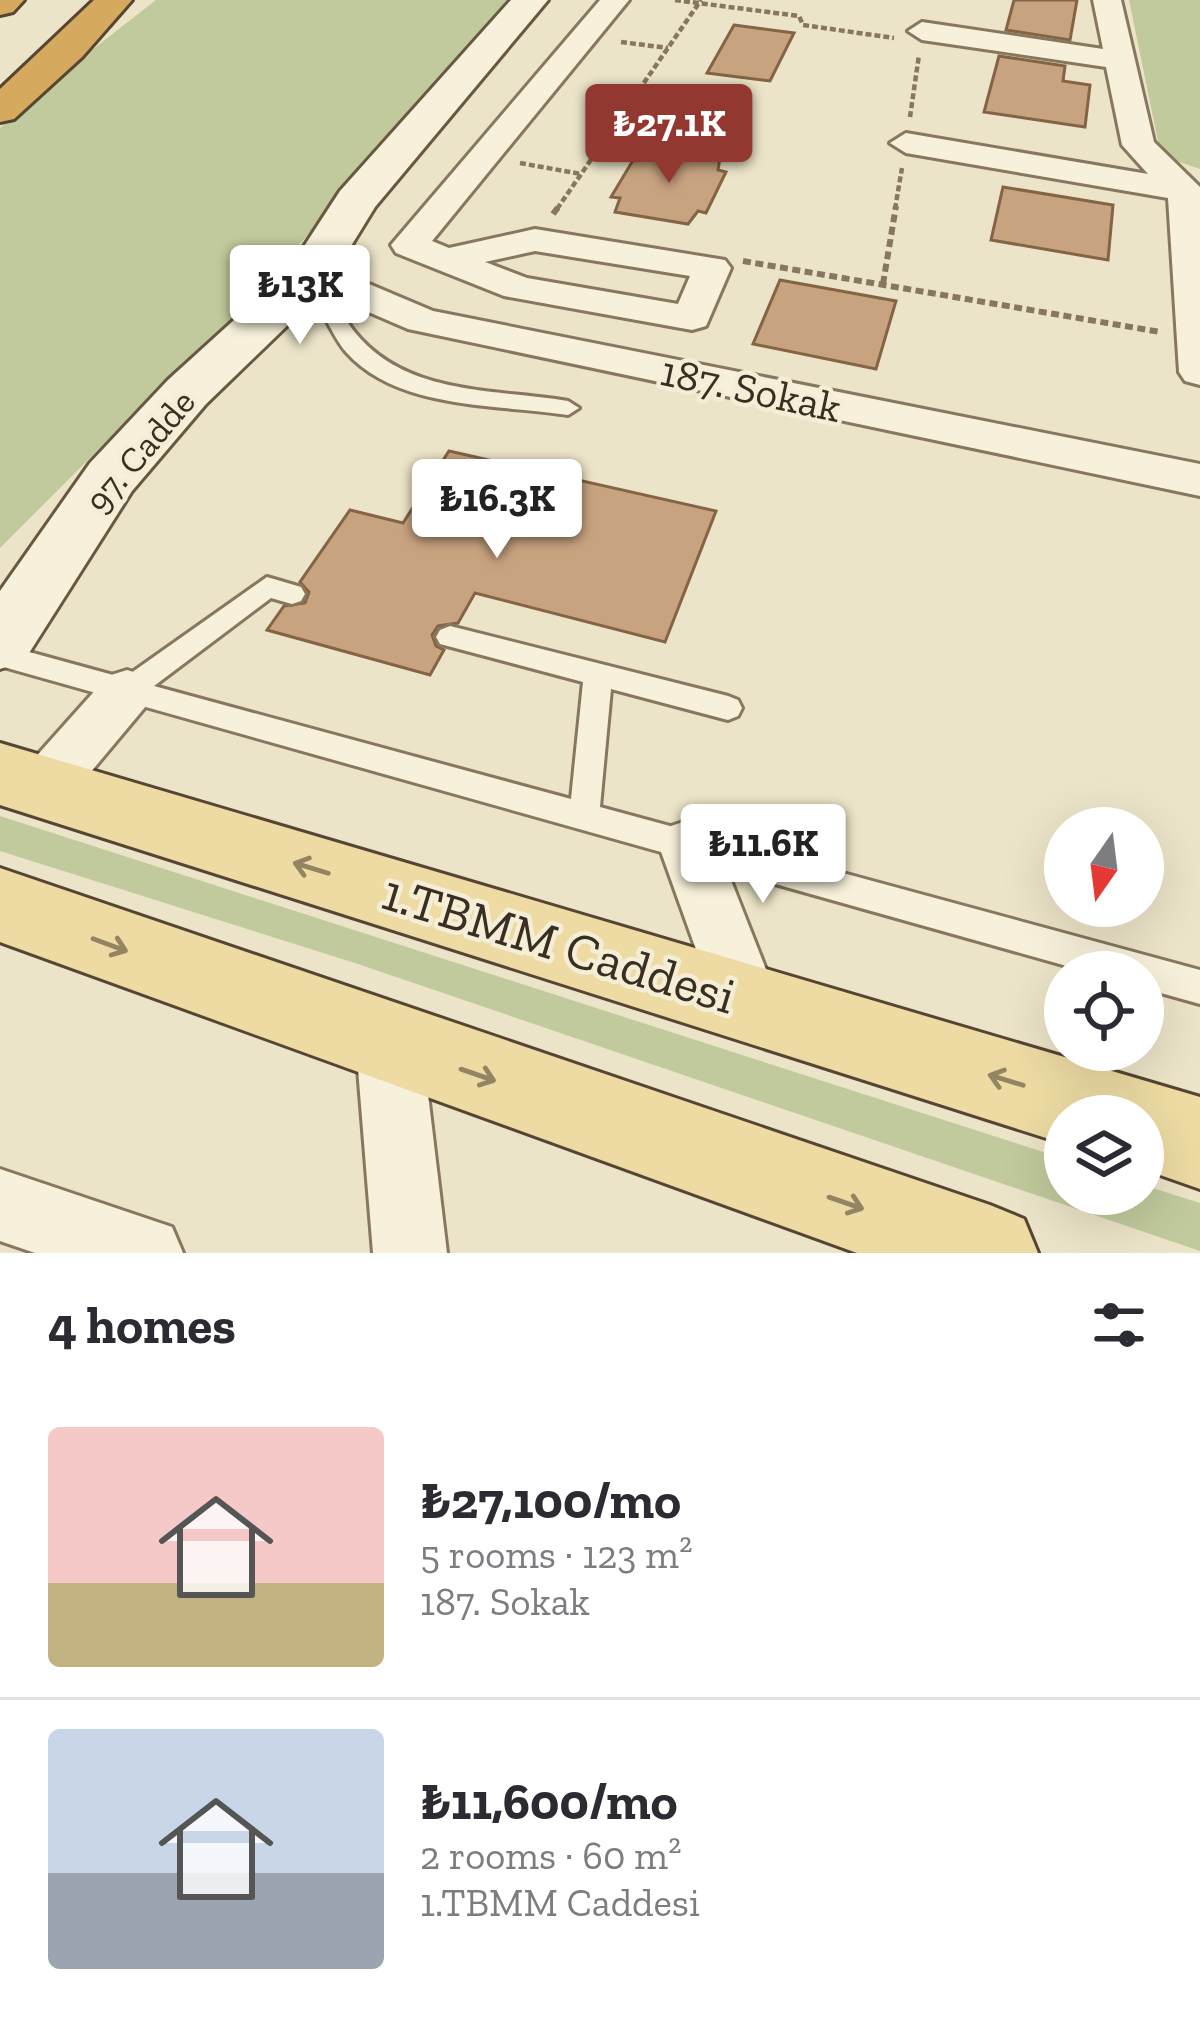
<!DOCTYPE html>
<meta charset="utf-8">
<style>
:root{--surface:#fff;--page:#f2f2f3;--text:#2b2b33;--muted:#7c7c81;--line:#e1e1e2;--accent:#933731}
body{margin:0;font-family:"Zilla Slab",serif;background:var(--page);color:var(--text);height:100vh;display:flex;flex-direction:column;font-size:45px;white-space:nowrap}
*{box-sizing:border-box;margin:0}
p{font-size:39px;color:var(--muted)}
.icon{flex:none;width:66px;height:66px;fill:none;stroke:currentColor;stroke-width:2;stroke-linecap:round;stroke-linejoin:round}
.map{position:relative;height:1253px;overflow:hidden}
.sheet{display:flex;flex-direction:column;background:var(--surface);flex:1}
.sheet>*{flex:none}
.needle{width:78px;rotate:194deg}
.controls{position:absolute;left:1044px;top:807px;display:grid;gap:24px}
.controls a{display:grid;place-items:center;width:120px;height:120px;border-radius:50%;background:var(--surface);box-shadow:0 12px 48px #0002;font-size:60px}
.price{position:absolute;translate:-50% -102px;padding:0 27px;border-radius:12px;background:#fff;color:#222;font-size:39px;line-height:78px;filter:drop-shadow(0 3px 6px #0008)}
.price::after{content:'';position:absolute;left:50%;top:72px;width:36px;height:27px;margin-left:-18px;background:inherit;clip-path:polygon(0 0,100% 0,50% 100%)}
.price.selected{background:var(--accent);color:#fff}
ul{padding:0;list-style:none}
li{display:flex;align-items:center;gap:36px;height:300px;padding:0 48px}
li+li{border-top:3px solid var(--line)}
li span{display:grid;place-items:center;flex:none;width:336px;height:240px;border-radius:12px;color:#555}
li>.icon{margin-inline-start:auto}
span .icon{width:144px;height:144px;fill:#fffc;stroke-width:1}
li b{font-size:51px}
h2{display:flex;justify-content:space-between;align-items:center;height:144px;padding:0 48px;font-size:51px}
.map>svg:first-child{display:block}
.green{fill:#c1ca9c}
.building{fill:#c8a380;stroke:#856345;stroke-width:3}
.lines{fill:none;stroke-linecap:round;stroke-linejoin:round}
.lane-casing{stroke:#87775e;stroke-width:6}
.street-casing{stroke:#87775e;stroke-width:6}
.secondary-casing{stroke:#695841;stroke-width:6}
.primary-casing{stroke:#564532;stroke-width:6}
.highway-casing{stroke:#564532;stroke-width:6}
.path-far1{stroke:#87775e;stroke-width:4.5;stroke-dasharray:6 3;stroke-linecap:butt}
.path{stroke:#87775e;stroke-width:6;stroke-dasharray:8 4.5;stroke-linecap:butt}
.lane{fill:#f7f1db;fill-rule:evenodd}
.street{fill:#f7f1db;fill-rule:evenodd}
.secondary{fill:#f7f1db;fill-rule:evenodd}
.primary{fill:#eddba3;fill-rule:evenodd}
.highway{fill:#d6aa5e;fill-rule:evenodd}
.oneway{stroke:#938462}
.labels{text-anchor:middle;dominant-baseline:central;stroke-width:9;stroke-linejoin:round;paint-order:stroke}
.far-street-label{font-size:36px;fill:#392e21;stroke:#f4eed7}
.street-label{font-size:42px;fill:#392e21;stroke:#f4eed7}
.near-street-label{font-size:51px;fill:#392e21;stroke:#f4eed7}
</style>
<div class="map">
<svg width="1200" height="1253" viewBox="0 0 1200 1253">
<rect width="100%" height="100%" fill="#ece4c8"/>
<g class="green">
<polygon points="156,0 518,0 296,248 298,268 155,393 0,548 0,128 33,96"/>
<polygon points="1129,0 1200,0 1200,169 1161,156"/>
<polygon points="0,816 1065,1159 1065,1194 1143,1194 1143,1185 1200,1203 1200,1251 355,963 0,851"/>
</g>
<g class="building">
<polygon points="1014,0 1077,0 1070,40 1006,30"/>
<polygon points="734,25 794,33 770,81 707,73"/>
<polygon points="999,56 1065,66 1063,81 1090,85 1085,127 984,112"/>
<polygon points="653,147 720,158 718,170 726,172 706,213 698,211 688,224 615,212 620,198 611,197 635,157 643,158"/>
<polygon points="1003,187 1113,205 1108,260 991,240"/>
<polygon points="780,280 896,301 876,369 753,344"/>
<polygon points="449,451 716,511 665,642 475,593 458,623 438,626 432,635 436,646 444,650 430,675 267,630 284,606 305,603 309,592 300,582 350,510 403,523"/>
</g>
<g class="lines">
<g class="lane-casing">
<g id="lane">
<path d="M348,283L358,289L346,320C395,396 488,388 568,401L579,408L568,415C498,404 397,410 346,352C338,343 332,330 326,320L338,289Z"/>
<polygon points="267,577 301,587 305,594 301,601 292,604 271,598 154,686 571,799 583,682 440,644 436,637 440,630 450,626 728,696 738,700 742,708 738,716 728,720 611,689 600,807 1200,970 1200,1004 1143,988 1143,972 1088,972 0,666 0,644 124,678"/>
</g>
</g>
<g class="street-casing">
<g id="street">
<path d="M600,0H629L432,241L449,248L535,229L725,260L731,268L706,326L692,330L504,296L396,253L391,245ZM535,251L690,276L678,304L527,278L485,262Z"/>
<polygon points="1093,0 1121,0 1154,142 1200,187 1200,385 1185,381 1179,372 1168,198 906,153 890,143 906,133 1148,174 1122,145 1106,67 922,40 908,31 922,22 1103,49"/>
<polygon points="307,269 362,281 433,311 1200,464 1200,496 408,329 336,298 294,288 288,280 294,272"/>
<polygon points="127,670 146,676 154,691 146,706 64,804 44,811 24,804 15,787 24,770 108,676"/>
<polygon points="689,820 710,827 778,1000 768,1022 745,1032 722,1022 659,846 668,827"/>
<polygon points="389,1011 413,1020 422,1044 447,1253 373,1253 356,1044 365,1020"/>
<polygon points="0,1169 172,1227 183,1253 35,1253 0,1241"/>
</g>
</g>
<g class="secondary-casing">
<polygon id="secondary" points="511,0 548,0 375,207 324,290 206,404 132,491 24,661 0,669 0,591 90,463 168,380 288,271 340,191"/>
</g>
<g class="primary-casing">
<g id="primary">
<polygon points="0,743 1200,1097 1200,1189 1143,1169 1143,1116 1065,1116 1065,1144 0,805"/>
<polygon points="0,868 990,1205 1024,1219 1038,1253 857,1253 0,942"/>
</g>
</g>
<g class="highway-casing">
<g id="highway">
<polygon points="0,0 24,0 13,12 0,15"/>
<polygon points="94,0 132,0 82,57 14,119 0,122 0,89"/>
</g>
</g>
<g class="path-far1">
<polyline points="675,0 799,16 803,25 894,38"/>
<polyline points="621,42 668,48"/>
<polyline points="910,117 919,55"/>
<polyline points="520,163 581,174"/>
<polyline points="557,209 701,0"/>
<polyline points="895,209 902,168"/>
</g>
<g class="path">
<polyline points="553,214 559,206"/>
<polyline points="743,261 1160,332"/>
<polyline points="883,284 896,206"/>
</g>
<use href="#lane" class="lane"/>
<use href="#street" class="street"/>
<use href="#secondary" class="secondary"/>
<use href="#primary" class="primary"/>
<use href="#highway" class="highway"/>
</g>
<defs><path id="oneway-shaft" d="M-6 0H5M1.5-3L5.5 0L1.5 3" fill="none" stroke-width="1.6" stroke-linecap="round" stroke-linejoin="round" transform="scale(3)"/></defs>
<g class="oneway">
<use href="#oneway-shaft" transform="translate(311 868) rotate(-163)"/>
<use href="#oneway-shaft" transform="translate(110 945) rotate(20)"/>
<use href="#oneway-shaft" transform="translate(478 1075) rotate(19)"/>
<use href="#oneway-shaft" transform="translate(1006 1080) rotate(-163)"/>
<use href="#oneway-shaft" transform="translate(846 1203) rotate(19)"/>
</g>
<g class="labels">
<g class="far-street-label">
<text transform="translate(140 451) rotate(-50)">97. Cadde</text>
</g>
<g class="street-label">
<text transform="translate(751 389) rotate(12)">187. Sokak</text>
</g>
<g class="near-street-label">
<text transform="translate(559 944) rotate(17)">1.TBMM Caddesi</text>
</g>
</g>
</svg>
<div class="controls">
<a><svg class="needle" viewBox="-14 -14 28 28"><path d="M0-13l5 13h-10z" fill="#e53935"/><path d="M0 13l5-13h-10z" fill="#7c7c81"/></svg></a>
<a><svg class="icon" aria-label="locate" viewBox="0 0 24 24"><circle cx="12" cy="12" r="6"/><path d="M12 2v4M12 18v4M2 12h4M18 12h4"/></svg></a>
<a><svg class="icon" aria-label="layers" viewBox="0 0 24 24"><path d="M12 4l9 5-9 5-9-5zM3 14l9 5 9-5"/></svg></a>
</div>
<b class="price selected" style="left:669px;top:186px">₺27.1K</b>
<b class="price" style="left:300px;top:347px">₺13K</b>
<b class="price" style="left:497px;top:561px">₺16.3K</b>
<b class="price" style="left:763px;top:906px">₺11.6K</b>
</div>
<section class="sheet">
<h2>4 homes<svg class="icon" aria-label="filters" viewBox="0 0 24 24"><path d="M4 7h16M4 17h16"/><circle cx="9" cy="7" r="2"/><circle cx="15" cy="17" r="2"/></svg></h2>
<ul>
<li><span style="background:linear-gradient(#f6c9c9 65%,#c2b280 0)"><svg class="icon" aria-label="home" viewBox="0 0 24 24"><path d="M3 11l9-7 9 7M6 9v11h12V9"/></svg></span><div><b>₺27,100/mo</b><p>5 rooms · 123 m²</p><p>187. Sokak</p></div></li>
<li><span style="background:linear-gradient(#c9d6e8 60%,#9aa5b1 0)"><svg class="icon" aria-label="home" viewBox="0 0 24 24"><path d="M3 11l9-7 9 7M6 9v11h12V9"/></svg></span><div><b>₺11,600/mo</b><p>2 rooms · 60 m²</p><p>1.TBMM Caddesi</p></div></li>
</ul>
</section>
